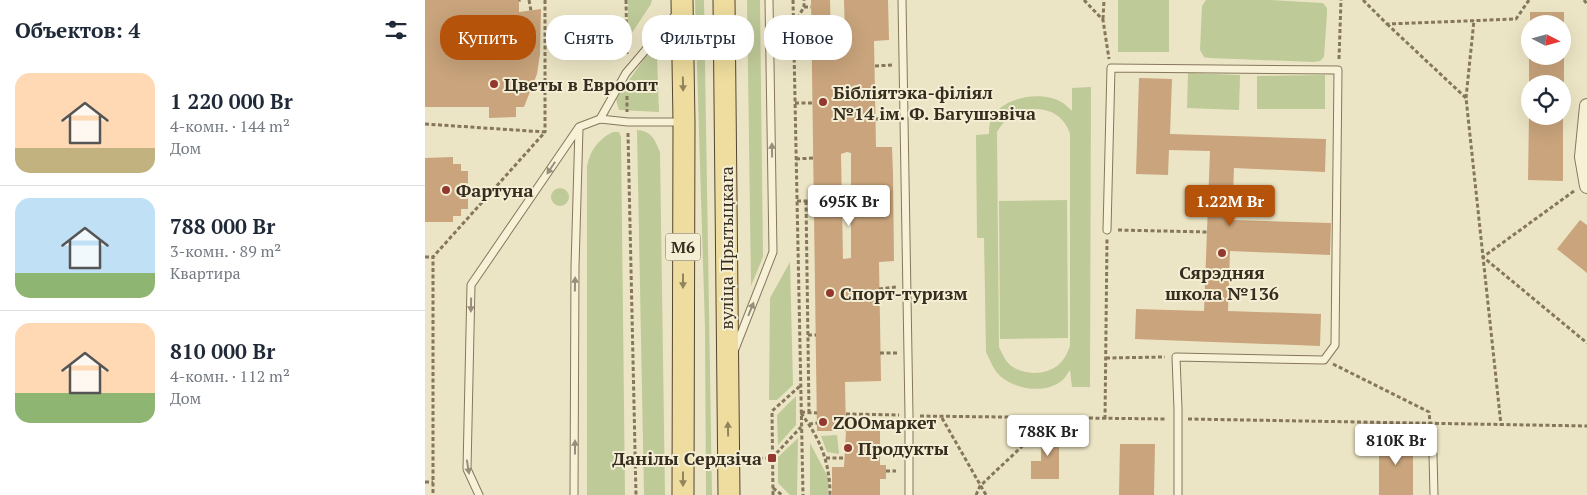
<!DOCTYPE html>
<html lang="ru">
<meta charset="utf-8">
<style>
:root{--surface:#fff;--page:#f6f6f7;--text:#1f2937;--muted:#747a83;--line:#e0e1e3;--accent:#b45309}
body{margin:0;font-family:"PT Serif",serif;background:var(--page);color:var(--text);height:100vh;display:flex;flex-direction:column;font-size:19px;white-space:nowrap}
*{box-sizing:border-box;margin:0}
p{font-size:16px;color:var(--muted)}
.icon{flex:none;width:28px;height:28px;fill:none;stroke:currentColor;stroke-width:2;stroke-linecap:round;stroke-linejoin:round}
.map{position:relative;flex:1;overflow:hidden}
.side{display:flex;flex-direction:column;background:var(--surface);width:425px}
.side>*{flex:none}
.top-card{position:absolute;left:15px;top:15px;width:475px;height:45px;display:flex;gap:10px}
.needle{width:32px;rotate:96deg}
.controls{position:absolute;left:1096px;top:15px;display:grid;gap:10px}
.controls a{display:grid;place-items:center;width:50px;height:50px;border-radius:50%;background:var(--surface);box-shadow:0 5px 20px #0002;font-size:25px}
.price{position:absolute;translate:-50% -42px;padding:0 11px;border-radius:5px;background:#fff;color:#222;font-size:16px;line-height:32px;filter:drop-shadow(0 1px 2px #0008)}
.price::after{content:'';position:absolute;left:50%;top:30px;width:15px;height:11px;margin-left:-8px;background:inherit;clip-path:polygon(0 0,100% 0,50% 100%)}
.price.active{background:var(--accent);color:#fff}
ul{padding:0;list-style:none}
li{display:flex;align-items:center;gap:15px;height:125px;padding:0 15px}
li+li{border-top:1px solid var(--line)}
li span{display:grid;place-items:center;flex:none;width:140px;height:100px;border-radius:15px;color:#555}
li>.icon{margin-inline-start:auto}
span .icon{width:60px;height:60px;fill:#fffc;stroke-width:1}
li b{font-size:21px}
h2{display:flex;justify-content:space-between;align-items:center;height:60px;padding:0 15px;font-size:21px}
.pill{padding:0 18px;border-radius:20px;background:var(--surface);box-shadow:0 5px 20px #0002;font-size:18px;line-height:45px}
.pill.active{background:var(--accent);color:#fff}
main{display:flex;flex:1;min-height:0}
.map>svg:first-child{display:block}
.green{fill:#bfca99;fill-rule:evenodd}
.building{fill:#c9a47c;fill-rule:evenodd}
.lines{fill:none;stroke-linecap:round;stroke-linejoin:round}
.lane-casing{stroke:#86775c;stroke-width:9}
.street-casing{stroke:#86775c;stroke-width:16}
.primary-casing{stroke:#544530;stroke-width:23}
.path{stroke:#86775c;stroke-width:3;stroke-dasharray:4 2.5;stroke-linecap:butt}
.lane{stroke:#f7f1d8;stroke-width:7}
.street{stroke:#f7f1d8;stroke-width:14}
.primary{stroke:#eedd9e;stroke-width:21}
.oneway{fill:#92855e}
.oneway2{fill:#978f7c}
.poi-dot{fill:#93382e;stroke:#f4eed4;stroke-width:2}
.labels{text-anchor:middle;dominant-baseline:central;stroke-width:4;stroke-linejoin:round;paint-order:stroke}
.shield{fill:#f4eed4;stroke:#706755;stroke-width:1}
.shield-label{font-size:16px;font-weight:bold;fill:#372d1f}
.poi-label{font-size:18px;font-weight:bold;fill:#372d1f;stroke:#f4eed4;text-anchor:start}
.street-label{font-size:18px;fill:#372d1f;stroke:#f4eed4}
</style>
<main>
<section class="side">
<h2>Объектов: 4<svg class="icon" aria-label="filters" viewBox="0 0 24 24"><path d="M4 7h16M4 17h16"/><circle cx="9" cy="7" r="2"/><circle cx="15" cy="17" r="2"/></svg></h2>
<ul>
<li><span style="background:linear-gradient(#ffd9b3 75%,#c2b280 0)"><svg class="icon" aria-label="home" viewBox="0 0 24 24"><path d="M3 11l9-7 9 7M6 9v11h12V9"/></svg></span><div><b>1 220 000 Br</b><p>4-комн. · 144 m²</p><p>Дом</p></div></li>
<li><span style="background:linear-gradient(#bfe0f5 75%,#8fb573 0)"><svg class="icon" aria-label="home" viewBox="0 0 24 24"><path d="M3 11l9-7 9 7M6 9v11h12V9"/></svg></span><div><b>788 000 Br</b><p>3-комн. · 89 m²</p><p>Квартира</p></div></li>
<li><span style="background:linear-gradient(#ffd9b3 70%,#8fb573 0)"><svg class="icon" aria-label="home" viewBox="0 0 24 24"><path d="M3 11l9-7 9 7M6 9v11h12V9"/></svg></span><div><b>810 000 Br</b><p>4-комн. · 112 m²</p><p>Дом</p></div></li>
</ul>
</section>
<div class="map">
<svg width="1162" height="495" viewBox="0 0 1162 495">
<rect width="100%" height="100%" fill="#ece5c5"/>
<g class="green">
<polygon points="203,0 227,0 226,4 203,39"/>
<polygon points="270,0 279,0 287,495 281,495 280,329"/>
<polygon points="322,0 335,0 338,257 326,286"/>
<rect x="693" y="0" width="51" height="52"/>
<polygon points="781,0 845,0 898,3 902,8 902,13 899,57 895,61 889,62 784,58 779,57 775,50 777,6"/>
<polygon points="229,52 232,56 234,112 194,110 191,99 223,53"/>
<polygon points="763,73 815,75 814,110 762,108"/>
<polygon points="900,75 900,109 832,109 832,76"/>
<path d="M666,87L665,387H647L645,370C642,374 640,379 635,382C618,394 590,389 575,376C568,369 565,360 561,352L559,238H552L551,135L564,134C564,131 564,126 565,123C572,97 618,89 638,103C641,105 644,108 647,111V88ZM608,109C627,109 638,116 645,133V346C643,351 641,356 638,360C626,376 598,377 584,364C580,360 577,353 574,347L572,132C581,117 592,110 608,109Z"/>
<path d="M212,130C227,131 230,140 235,152L240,495H219Z"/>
<path d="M188,132H194L196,137L200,495H162V166C165,151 173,139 188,132Z"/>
<circle cx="135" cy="197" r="9"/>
<polygon points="642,200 643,338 575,339 574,201"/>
<polygon points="365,262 368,385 352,400 344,400 345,298"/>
<polygon points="371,396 371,425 353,445 352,415"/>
<polygon points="412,435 414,454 402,452 396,436"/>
<polygon points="373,438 372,495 365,495 353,483 353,457"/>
<polygon points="385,443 404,479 403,495 385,495"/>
</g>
<g class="building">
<polygon points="0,0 94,0 94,12 116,9 115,54 112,74 99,107 91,107 91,117 64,118 64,107 0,107"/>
<path d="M386,0H405L406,39L420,37L419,0H463L464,40L449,41L451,147H467L468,174L469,261L454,262L456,381L420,382L421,431H455V465H461V479H455V495H407V467H419L421,431H392ZM422,152L426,153V258L418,259L416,154Z"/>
<rect x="1105" y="12" width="34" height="12"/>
<rect x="1104" y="56" width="35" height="28"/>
<polygon points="714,78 747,79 745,134 901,139 900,172 809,168 807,220 906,223 905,255 805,251 803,311 896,314 895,346 710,339 711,309 779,311 785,151 744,150 743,175 711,174"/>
<polygon points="1104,116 1138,116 1138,181 1103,180"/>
<polygon points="28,157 28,164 36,164 36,171 43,171 43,209 36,209 36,216 28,216 28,222 0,222 0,158"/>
<polygon points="1155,220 1162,225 1162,273 1132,249"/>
<polygon points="616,430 634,430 634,479 606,479 606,461 616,461"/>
<rect x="954" y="437" width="34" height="58"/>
<polygon points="695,444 730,444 729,495 694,495"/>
</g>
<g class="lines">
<g class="lane-casing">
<g id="lane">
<polyline points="477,0 484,415 484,495"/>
<polyline points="175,119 201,73 252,13"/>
<polyline points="682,230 686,68 913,70 910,345 899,360 751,357 753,409 753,495"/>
<polyline points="310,349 348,252 344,0"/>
<polyline points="1008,454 1009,495"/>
<polyline points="54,495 42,469 46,285 154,127 175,119 203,122 256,122"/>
<polyline points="149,495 150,267 154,128"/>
</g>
</g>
<g class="street-casing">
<polyline id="street" points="1162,106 1157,157 1162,186"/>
</g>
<g class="primary-casing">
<g id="primary">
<polyline points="257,0 259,122 258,495"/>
<polyline points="299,0 304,495"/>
</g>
</g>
<g class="path">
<polyline points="104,0 106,11"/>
<polyline points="120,0 120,132"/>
<polyline points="201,0 202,54"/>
<polyline points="368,0 378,495"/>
<polyline points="659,0 678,20 684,59"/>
<polyline points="938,0 962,24 1091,19 1104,0"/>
<polyline points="1159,0 1162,4"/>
<polyline points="94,1 95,0"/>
<polyline points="379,7 386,7"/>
<polyline points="678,19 679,0"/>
<polyline points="369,24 379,7 379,0"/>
<polyline points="962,24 1041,98 1076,425"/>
<polyline points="914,59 916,0"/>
<polyline points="450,66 467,65"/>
<polyline points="202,96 202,112"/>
<polyline points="1041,98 1049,20"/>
<polyline points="370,103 388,103"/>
<polyline points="451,119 469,119"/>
<polyline points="0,124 120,132 8,257 8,495"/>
<polyline points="203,133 211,495"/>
<polyline points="371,159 388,158"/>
<polyline points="1149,191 1058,257 1162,343"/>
<polyline points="372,201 389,201"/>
<polyline points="381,201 384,412"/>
<polyline points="693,230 782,232"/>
<polyline points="0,257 8,257"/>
<polyline points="454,289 471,287"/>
<polyline points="383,335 391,335"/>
<polyline points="455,353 472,353"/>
<polyline points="681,358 740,357"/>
<polyline points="908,364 1004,412 1007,443"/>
<polyline points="376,412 392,413"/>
<path d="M376,413C395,439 405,462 405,495"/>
<polyline points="421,414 474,415"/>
<polyline points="495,416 741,419"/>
<polyline points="517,418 561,495"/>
<polyline points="680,419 682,239"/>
<polyline points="763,419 1162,426"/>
<polyline points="384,424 392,423"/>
<polyline points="401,458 419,458"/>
<polyline points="321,459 347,458 376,427"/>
<polyline points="461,471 471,471"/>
<polyline points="0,482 8,482"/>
<polyline points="348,488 357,495"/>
<polyline points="348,495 347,411 375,386"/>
<polyline points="551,495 555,486 626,419"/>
</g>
<use href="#lane" class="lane"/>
<use href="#street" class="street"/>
<use href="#primary" class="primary"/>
</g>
<defs><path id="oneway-solid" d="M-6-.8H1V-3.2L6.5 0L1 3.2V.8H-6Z" transform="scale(1.25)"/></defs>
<g class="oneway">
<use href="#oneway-solid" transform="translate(258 84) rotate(89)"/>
<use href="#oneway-solid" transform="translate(258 281) rotate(90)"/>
<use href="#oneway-solid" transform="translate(303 429) rotate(-91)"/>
<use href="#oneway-solid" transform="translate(258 479) rotate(90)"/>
</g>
<g class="oneway2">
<use href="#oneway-solid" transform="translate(347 150) rotate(-91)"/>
<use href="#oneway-solid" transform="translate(126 168) rotate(124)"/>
<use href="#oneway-solid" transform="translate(150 284) rotate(-89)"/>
<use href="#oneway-solid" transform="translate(46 305) rotate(91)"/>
<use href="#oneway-solid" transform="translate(326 309) rotate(-68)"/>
<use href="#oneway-solid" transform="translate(150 447) rotate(-90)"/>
<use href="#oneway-solid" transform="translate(43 467) rotate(81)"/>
</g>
<g class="poi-dot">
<circle cx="69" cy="84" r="5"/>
<circle cx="398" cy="102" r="5"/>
<circle cx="21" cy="190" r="5"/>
<circle cx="797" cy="253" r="5"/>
<circle cx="405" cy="293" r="5"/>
<circle cx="398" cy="422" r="5"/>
<circle cx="423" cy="448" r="5"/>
<rect x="342" y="453" width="10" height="10" rx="2.5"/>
</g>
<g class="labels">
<rect class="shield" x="240.5" y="233.5" width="35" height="27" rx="4"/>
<g class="shield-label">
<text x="258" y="247">М6</text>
</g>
<g class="poi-label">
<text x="79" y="84">Цветы в Евроопт</text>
<text x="408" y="92">Бібліятэка-філіял<tspan x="408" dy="21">№14 ім. Ф. Багушэвіча</tspan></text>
<text x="31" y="190">Фартуна</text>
<text x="797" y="272" text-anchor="middle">Сярэдняя<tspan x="797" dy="21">школа №136</tspan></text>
<text x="415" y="293">Спорт-туризм</text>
<text x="408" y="422">ZOOмаркет</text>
<text x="433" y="448">Продукты</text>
<text x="337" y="458" text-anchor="end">Данілы Сердзіча</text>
</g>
<g class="street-label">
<text transform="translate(301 248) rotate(-90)">вуліца Прытыцкага</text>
</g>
</g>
</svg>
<div class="controls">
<a><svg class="needle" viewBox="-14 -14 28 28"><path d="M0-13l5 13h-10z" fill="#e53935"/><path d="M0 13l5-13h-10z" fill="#747a83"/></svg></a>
<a><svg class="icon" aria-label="locate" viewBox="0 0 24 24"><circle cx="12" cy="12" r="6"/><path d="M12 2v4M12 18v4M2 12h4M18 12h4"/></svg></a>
</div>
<b class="price" style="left:424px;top:227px">695K Br</b>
<b class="price active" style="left:805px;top:227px">1.22M Br</b>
<b class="price" style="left:623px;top:457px">788K Br</b>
<b class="price" style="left:971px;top:466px">810K Br</b>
<div class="top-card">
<a class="pill active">Купить</a>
<a class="pill">Снять</a>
<a class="pill">Фильтры</a>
<a class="pill">Новое</a>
</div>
</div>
</main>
